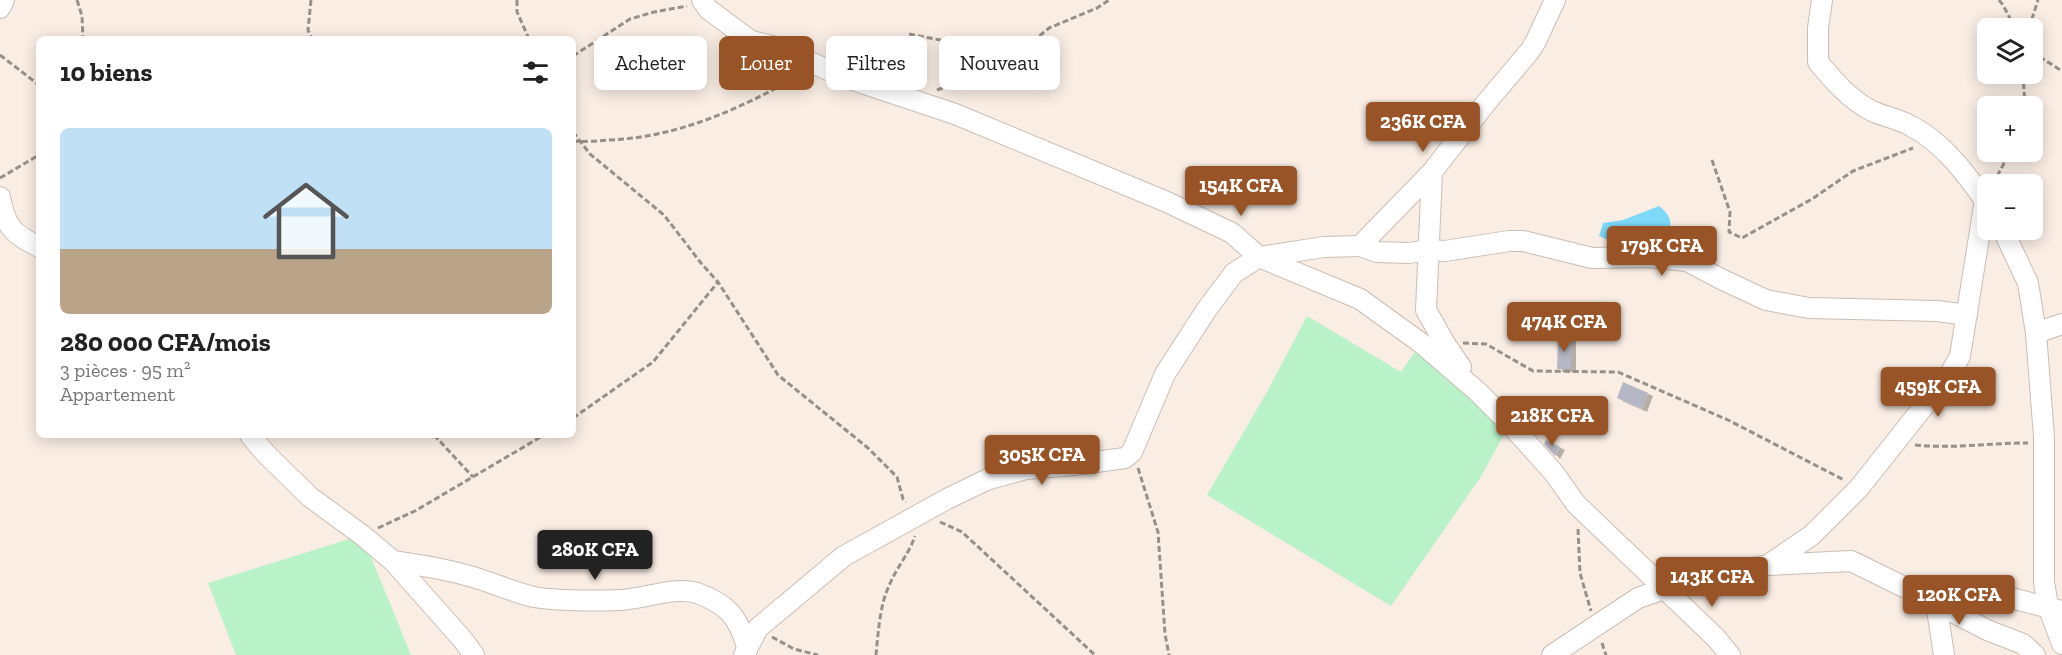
<!DOCTYPE html>
<html lang="fr">
<meta charset="utf-8">
<style>
:root{--surface:#fff;--page:#f6f6f6;--text:#222;--muted:#767676;--line:#e0e0e0;--accent:#985426}
body{margin:0;font-family:"Zilla Slab",serif;background:var(--page);color:var(--text);height:100vh;display:flex;flex-direction:column;font-size:22px;white-space:nowrap}
*{box-sizing:border-box;margin:0}
p{font-size:20px;color:var(--muted)}
.icon{flex:none;width:33px;height:33px;fill:none;stroke:currentColor;stroke-width:2;stroke-linecap:round;stroke-linejoin:round}
.map{position:relative;flex:1;overflow:hidden}
.sheet{position:absolute;left:36px;top:36px;width:540px;height:402px;display:flex;flex-direction:column;background:var(--surface);border-radius:9px;box-shadow:0 3px 15px #0003}
.sheet>*{flex:none}
.banner{position:absolute;left:594px;top:36px;width:570px;height:54px;display:flex;gap:12px}
.controls{position:absolute;left:1977px;top:18px;display:grid;gap:12px}
.controls a{display:grid;place-items:center;width:66px;height:66px;border-radius:9px;background:var(--surface);box-shadow:0 3px 15px #0003;font-size:30px}
.price{position:absolute;translate:-50% -51px;padding:0 14px;border-radius:6px;background:var(--accent);color:#fff;font-size:20px;line-height:39px;filter:drop-shadow(0 2px 3px #0008)}
.price::after{content:'';position:absolute;left:50%;top:36px;width:18px;height:14px;margin-left:-9px;background:inherit;clip-path:polygon(0 0,100% 0,50% 100%)}
.price.active{background:#222;color:#fff}
ul{padding:0;list-style:none}
li{display:grid;align-content:center;gap:12px;height:318px;padding:0 24px}
li+li{border-top:2px solid var(--line)}
li span{display:grid;place-items:center;height:186px;border-radius:9px;color:#555}
li>.icon{margin-inline-start:auto}
span .icon{width:108px;height:108px;fill:#fffc;stroke-width:1}
li b{font-size:26px}
h2{display:flex;justify-content:space-between;align-items:center;height:72px;padding:0 24px;font-size:26px}
.pill{padding:0 21px;border-radius:9px;background:var(--surface);box-shadow:0 3px 15px #0003;font-size:21px;line-height:54px}
.pill.active{background:var(--accent);color:#fff}
.map>svg:first-child{display:block}
.green{fill:#b9f1c9}
.water{fill:#7cd9f7}
.building{fill:#b6b7c4;filter:url(#shadow)}
.lines{fill:none;stroke-linecap:round;stroke-linejoin:round}
.minor-casing{stroke:#c9beb5;stroke-width:22}
.path{stroke:#978f88;stroke-width:3;stroke-dasharray:6 3;stroke-linecap:butt}
.minor{stroke:#fff;stroke-width:20}
</style>
<div class="map">
<svg width="2062" height="655" viewBox="0 0 2062 655">
<defs>
<filter id="shadow"><feDropShadow dx="5" dy="3" stdDeviation="0" flood-color="#0004"/></filter>
</defs>
<rect width="100%" height="100%" fill="#f9ede4"/>
<g class="green">
<polygon points="1307,316 1401,372 1421,343 1510,424 1480,478 1391,606 1207,495 1267,392"/>
<polygon points="362,535 411,655 236,655 208,583"/>
</g>
<path class="water" d="M1659,206C1670,215 1673,221 1668,234L1646,246L1630,250L1599,236L1603,223L1623,220Z"/>
<g class="building">
<polygon points="1558,337 1571,337 1571,369 1557,369"/>
<polygon points="1623,382 1648,393 1642,409 1617,398"/>
<polygon points="1560,402 1577,405 1573,428 1555,425"/>
<polygon points="1546,440 1560,447 1555,456 1544,444"/>
</g>
<g class="lines">
<g class="minor-casing">
<g id="minor">
<polyline points="702,0 708,9 751,41 776,47 844,77 955,114 1167,202 1232,233 1259,257 1360,299 1421,343 1478,392 1510,424 1554,473 1576,504 1716,638 1730,655"/>
<path d="M1822,0L1818,28V62C1833,80 1850,100 1872,111C1885,117 1899,119 1911,126C1944,143 1967,175 1988,205"/>
<polyline points="0,8 4,0"/>
<polyline points="1432,172 1426,310 1444,342 1461,367"/>
<path d="M0,197C6,228 12,233 39,247"/>
<polyline points="2003,230 2028,283 2036,333 2044,437 2044,582 2048,606 2062,644"/>
<polyline points="1360,246 1377,252 1409,253 1428,250 1445,251 1509,241 1523,241 1592,258 1648,257 1687,261 1721,279 1766,300 1809,308 1937,311 1967,315"/>
<polyline points="2036,333 2062,324"/>
<polyline points="250,435 266,454 310,497 362,535 393,561 463,640 474,655"/>
<path d="M393,561C420,565 447,569 473,577C493,583 513,592 534,597C556,601 597,601 621,600C643,599 676,586 697,593C727,604 738,616 747,647"/>
<polyline points="1768,565 1812,535 1859,488 1951,372 1960,356 1985,200"/>
<polyline points="1916,593 1987,630 2023,644 2035,655"/>
<polyline points="1936,603 1944,655"/>
<polyline points="744,655 758,628 844,556 947,499 986,480 1026,469 1074,465 1125,458 1132,452 1165,374 1207,309 1234,273 1259,257 1324,247 1360,246 1432,172 1485,104 1529,52 1535,43 1555,0"/>
<polyline points="1552,655 1638,598 1690,580 1768,565 1851,561 1904,587 1953,592 1987,592 2062,611"/>
</g>
</g>
<g class="path">
<polyline points="77,0 82,16 83,39"/>
<polyline points="311,0 308,30 312,39"/>
<polyline points="517,0 517,12 529,39"/>
<polyline points="1999,0 2003,5 2015,28"/>
<polyline points="2029,28 2038,0"/>
<polyline points="2032,52 2062,71"/>
<polyline points="0,55 39,85"/>
<polyline points="573,56 630,19 654,12 687,6"/>
<polyline points="2023,74 2025,106"/>
<polyline points="893,76 909,34 966,45 1014,57"/>
<polyline points="937,90 957,83 1014,57 1049,28 1097,8 1109,0"/>
<polyline points="573,132 590,154 664,215 701,263 718,282 778,375 868,448 897,477 903,499 906,502"/>
<path d="M573,141C585,142 598,141 610,140C678,137 740,109 798,76"/>
<polyline points="1712,160 1730,212 1729,232 1742,238 1812,199 1853,171 1913,148"/>
<polyline points="0,178 39,155"/>
<polyline points="1993,184 2010,152"/>
<polyline points="1463,343 1486,344 1533,371 1618,372 1728,420 1844,480"/>
<polyline points="573,418 653,362 718,282"/>
<polyline points="434,435 473,477"/>
<path d="M1915,445C1952,449 1990,443 2028,443"/>
<polyline points="1138,468 1158,532 1165,634 1169,655"/>
<polyline points="940,522 962,532 1095,655"/>
<polyline points="378,528 415,511 544,435"/>
<polyline points="1578,529 1580,573 1591,611"/>
<polyline points="772,637 794,649 818,655"/>
<polyline points="1602,643 1606,655"/>
<path d="M876,655C878,634 880,604 889,586C896,568 909,554 915,536"/>
</g>
<use href="#minor" class="minor"/>
</g>
</svg>
<div class="controls">
<a><svg class="icon" aria-label="layers" viewBox="0 0 24 24"><path d="M12 4l9 5-9 5-9-5zM3 14l9 5 9-5"/></svg></a>
<a>+</a>
<a>−</a>
</div>
<b class="price" style="left:1423px;top:153px">236K CFA</b>
<b class="price" style="left:1241px;top:217px">154K CFA</b>
<b class="price" style="left:1662px;top:277px">179K CFA</b>
<b class="price" style="left:1564px;top:353px">474K CFA</b>
<b class="price" style="left:1938px;top:418px">459K CFA</b>
<b class="price" style="left:1552px;top:447px">218K CFA</b>
<b class="price" style="left:1042px;top:486px">305K CFA</b>
<b class="price active" style="left:595px;top:581px">280K CFA</b>
<b class="price" style="left:1712px;top:608px">143K CFA</b>
<b class="price" style="left:1959px;top:626px">120K CFA</b>
<div class="banner">
<a class="pill">Acheter</a>
<a class="pill active">Louer</a>
<a class="pill">Filtres</a>
<a class="pill">Nouveau</a>
</div>
<section class="sheet">
<h2>10 biens<svg class="icon" aria-label="filters" viewBox="0 0 24 24"><path d="M4 7h16M4 17h16"/><circle cx="9" cy="7" r="2"/><circle cx="15" cy="17" r="2"/></svg></h2>
<ul>
<li><span style="background:linear-gradient(#bfe0f5 65%,#b9a48a 0)"><svg class="icon" aria-label="home" viewBox="0 0 24 24"><path d="M3 11l9-7 9 7M6 9v11h12V9"/></svg></span><div><b>280 000 CFA/mois</b><p>3 pièces · 95 m²</p><p>Appartement</p></div></li>
</ul>
</section>
</div>
